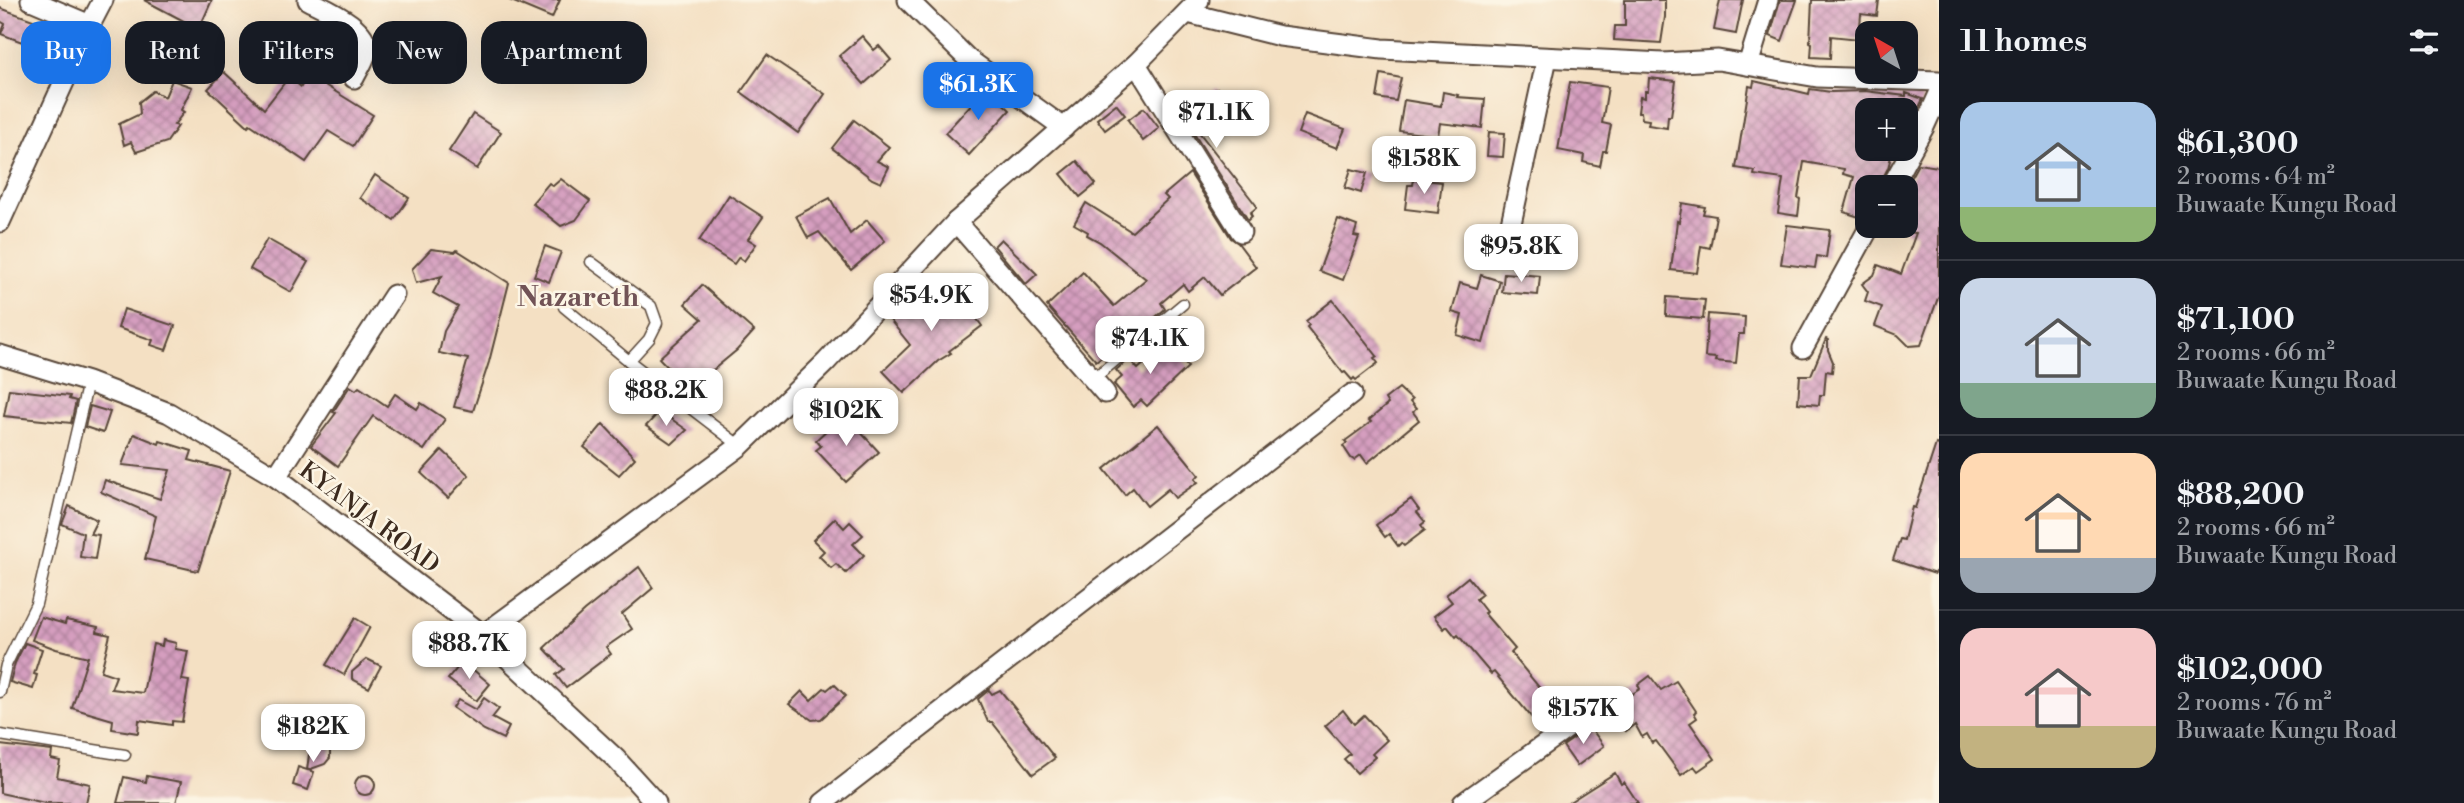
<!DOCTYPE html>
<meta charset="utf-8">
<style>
:root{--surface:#171b24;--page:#20242c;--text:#f1f3f6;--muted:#9ea1a6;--line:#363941;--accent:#1a73e8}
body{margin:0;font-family:"Libre Bodoni",serif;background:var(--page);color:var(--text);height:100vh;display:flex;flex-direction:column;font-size:26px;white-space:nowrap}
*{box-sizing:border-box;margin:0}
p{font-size:23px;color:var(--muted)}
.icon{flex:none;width:38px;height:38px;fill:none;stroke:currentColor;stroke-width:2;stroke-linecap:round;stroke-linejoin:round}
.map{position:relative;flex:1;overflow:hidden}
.drawer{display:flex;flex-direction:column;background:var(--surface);width:525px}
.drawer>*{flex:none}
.guide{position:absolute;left:21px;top:21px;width:665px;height:63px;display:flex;gap:14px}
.needle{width:46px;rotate:321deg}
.tools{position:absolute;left:1855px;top:21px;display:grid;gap:14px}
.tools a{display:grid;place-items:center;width:63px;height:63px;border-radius:14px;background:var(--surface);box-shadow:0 7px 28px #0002;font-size:35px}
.price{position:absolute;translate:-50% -60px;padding:0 16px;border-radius:14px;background:#fff;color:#222;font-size:23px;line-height:46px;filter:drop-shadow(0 2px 4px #0008)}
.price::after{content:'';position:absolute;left:50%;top:42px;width:21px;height:16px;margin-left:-10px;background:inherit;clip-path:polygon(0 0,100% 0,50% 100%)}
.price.active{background:var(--accent);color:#fff}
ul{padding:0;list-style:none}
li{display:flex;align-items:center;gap:21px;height:175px;padding:0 21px}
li+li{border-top:2px solid var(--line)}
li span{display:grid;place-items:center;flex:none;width:196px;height:140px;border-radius:21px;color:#555}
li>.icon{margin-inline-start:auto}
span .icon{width:84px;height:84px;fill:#fffc;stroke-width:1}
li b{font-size:30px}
h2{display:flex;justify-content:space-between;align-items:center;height:84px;padding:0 21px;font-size:30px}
.chip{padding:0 24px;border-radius:21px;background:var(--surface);box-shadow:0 7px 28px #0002;font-size:24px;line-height:63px}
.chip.active{background:var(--accent);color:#fff}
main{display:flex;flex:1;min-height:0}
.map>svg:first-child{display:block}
.building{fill:url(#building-cross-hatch)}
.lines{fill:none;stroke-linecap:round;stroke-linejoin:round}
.service-casing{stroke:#574537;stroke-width:13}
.minor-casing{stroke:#574537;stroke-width:23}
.service{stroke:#fff;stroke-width:10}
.minor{stroke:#fff;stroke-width:19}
.labels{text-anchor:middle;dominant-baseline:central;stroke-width:5;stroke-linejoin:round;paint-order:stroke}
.street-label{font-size:24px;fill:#3b2a1e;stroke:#fcf5e5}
.quarter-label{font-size:28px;font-weight:bold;fill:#715356;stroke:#fcf5e5}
</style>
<main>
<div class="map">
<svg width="1939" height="803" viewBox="0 0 1939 803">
<defs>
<pattern id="building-cross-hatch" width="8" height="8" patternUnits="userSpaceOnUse" patternTransform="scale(1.75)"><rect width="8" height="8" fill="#d59ebf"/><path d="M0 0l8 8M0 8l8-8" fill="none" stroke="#ae819b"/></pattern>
</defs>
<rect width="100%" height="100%" fill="#fcf5e5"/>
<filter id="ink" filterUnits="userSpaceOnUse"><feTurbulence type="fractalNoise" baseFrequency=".0143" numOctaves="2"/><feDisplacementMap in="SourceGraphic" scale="14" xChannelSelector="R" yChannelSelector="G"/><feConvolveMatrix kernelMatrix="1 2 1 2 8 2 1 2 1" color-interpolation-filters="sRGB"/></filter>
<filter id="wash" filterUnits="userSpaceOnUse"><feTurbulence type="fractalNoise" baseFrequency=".00686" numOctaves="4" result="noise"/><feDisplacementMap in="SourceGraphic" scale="28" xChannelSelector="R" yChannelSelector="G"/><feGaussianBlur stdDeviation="1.57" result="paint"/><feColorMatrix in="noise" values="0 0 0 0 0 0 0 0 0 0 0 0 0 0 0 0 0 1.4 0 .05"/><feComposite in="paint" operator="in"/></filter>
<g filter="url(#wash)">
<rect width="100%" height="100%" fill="#f4e0c3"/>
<g id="blocks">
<g class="building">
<polygon points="144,0 212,0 199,29"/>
<polygon points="509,0 560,0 552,18"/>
<polygon points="1625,0 1665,0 1665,17 1661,43 1614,40 1615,26 1625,26"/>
<polygon points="1720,0 1743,0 1736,34 1714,30"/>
<polygon points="1780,0 1797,0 1782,41 1770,36"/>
<polygon points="1812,0 1879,0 1877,16 1861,14 1859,39 1831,36 1830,58 1811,57 1812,43 1810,42"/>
<polygon points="0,8 36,21 32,34 26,32 22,42 1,34 5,24 0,21"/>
<polygon points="334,28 345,35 320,82 373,115 353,146 328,131 306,162 250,124 248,126 208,89 224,72 264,109 289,77 301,87"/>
<polygon points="862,36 874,50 879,46 891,60 864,84 839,56"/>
<polygon points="579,39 593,47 589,52 603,61 596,78 568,59"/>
<polygon points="767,55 825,94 798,133 741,92"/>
<polygon points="1381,74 1401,78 1396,101 1377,98"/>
<polygon points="1649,78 1676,81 1671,116 1668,116 1667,128 1648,125 1649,120 1642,119 1641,112 1638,112 1640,97 1645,98 1645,91 1648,91"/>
<polygon points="172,80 192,87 181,110 184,112 174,125 178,126 167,142 136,152 131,142 124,145 119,124 140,114 139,102 153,91 165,97"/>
<polygon points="1754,81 1809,94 1810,89 1831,92 1865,91 1906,96 1906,93 1923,99 1906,135 1906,102 1903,110 1867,110 1867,149 1893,149 1888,168 1878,187 1867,187 1867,214 1862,218 1844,212 1854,177 1843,174 1844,169 1804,162 1798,198 1800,199 1798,216 1778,213 1783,179 1754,175 1755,171 1736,168 1749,86 1753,87"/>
<polygon points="1570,82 1608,87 1602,123 1611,125 1606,151 1603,151 1600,166 1583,162 1584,155 1558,150"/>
<polygon points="986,88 1010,110 969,155 945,133"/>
<polygon points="1217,88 1219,90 1195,127 1256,205 1256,208 1250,213 1252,216 1248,220 1183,116 1189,111 1180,105 1189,92 1202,100"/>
<polygon points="1443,92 1458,95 1457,97 1485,99 1482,128 1440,123 1438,136 1399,131 1404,100 1441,106"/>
<polygon points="1116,104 1125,115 1105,130 1097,119"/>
<polygon points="1144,108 1159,128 1143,141 1128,120"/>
<polygon points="473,114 501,132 477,169 449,151"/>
<polygon points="1305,114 1345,129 1337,148 1298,133"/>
<polygon points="854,120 889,147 877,161 889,167 881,183 872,179 832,148"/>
<polygon points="1489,132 1505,133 1503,157 1487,156"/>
<polygon points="1077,161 1096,184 1080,197 1061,174"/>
<polygon points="1918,164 1939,167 1939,295 1921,345 1909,346 1898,335 1875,326 1882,307 1865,301 1868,292 1862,284 1874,275 1878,265 1901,274 1916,233 1905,232 1909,194 1906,193 1906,186"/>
<polygon points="1351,169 1367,173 1361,193 1345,188"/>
<polygon points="1190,173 1231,238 1238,243 1256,267 1220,295 1205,277 1188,291 1183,284 1161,303 1165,309 1107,358 1104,355 1096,361 1047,306 1083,272 1114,306 1146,279 1100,242 1087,235 1088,232 1074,224 1086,203 1132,232 1168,199 1164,195"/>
<polygon points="375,175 409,198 394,220 360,198"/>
<polygon points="561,179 590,201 576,220 561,226 532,203 549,183 553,186"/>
<polygon points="1414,179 1442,182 1438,213 1405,209 1408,185 1413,185"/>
<polygon points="729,195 763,217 748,239 756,244 744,261 739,257 734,264 699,241"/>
<polygon points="830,198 850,234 867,220 885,241 851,270 819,232 808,238 796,216"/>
<polygon points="1682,203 1705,207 1703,214 1716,216 1710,248 1701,246 1697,273 1671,270 1677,221 1679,222"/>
<polygon points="1338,219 1357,226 1354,236 1359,237 1343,280 1319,271"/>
<polygon points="1787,225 1830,230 1826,258 1817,256 1815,268 1781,264"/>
<polygon points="267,239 308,262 291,292 250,269"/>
<polygon points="1001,239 1037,274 1026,284 994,246"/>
<polygon points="545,246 561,252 549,282 534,276"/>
<polygon points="431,249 455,252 457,250 509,283 489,362 473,411 454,407 468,359 439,353 444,331 458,307 433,293 442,276 416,283 412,269"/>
<polygon points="1504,273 1540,276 1538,295 1502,292"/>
<polygon points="1481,275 1500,281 1483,343 1457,335 1462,315 1452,312 1460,283 1477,288"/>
<polygon points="702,285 754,331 737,350 696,384 691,378 684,384 659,358 702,319 685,304"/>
<polygon points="938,285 947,298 967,285 976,298 966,304 982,326 949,351 951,353 938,361 904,393 883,371 910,345 890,320"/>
<polygon points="1667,297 1705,300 1703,319 1666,316"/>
<polygon points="1333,300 1377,356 1374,358 1378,363 1356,380 1354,378 1352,380 1345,372 1343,373 1307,327 1309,325 1306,321"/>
<polygon points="124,309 175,326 166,350 151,345 153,340 118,328"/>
<polygon points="1708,314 1745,317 1744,334 1739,334 1736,363 1715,361 1716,358 1705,357"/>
<polygon points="1826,339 1828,340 1828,350 1833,362 1832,372 1826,371 1824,395 1820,395 1819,405 1798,403 1800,375 1811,375"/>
<polygon points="1167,343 1188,367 1147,406 1141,400 1133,407 1114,384 1122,377 1116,370 1129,359 1138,369"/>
<polygon points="350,386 356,390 359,387 387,406 395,394 417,409 421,403 445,419 424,450 373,416 338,466 311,446 336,413 333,412"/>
<polygon points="1399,388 1412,400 1410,402 1416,409 1413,412 1419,420 1367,463 1361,455 1354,460 1351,458 1343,446 1347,443 1345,441 1371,422 1369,420 1388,404 1385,399"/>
<polygon points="9,389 70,396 69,399 76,401 71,423 4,416"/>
<polygon points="90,406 110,412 103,433 85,427"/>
<polygon points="660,411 687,430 672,444 646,426"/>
<polygon points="844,414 879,452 846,482 816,450 821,446 816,440"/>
<polygon points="603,424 635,458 619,475 584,447"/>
<polygon points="1158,425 1199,475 1195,479 1198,482 1175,498 1168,489 1147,506 1133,488 1125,495 1104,469"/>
<polygon points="134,434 159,444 160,441 192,451 189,460 230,471 198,571 145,559 156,516 101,492 105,480 160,499 170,470 122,465"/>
<polygon points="1936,444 1939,445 1939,563 1935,574 1893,560 1900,539 1904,540 1912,507 1915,508"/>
<polygon points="442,450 469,475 448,498 421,473"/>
<polygon points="1411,499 1419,510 1417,512 1425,522 1421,525 1425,530 1404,546 1401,543 1398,546 1389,534 1385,537 1376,525"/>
<polygon points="69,506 97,520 90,534 99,535 95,559 80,557 83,533 62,524"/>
<polygon points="835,518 844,528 850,522 863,535 853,544 864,555 846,573 836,564 831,568 819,556 824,551 813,540"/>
<polygon points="639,567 653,588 622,614 632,629 606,647 611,654 566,688 556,675 564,669 544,648 584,611"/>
<polygon points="1468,577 1482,594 1476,599 1486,612 1484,613 1515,649 1511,653 1552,703 1533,719 1494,672 1491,674 1458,635 1456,637 1447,626 1444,629 1434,616 1452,602 1446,595"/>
<polygon points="41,617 65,624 66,620 98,627 97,632 110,635 101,671 116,676 111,689 143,693 153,644 162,646 163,640 176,643 175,649 188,651 182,680 189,681 182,722 172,721 172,725 139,720 138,733 112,729 113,720 72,708 88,657 56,649 32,640"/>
<polygon points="355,618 370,627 344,675 326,665"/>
<polygon points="25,643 42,649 34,674 37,675 33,689 10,682 15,663"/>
<polygon points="367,659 381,666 369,688 352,679 352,672"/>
<polygon points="463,661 490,684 476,701 448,679"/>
<polygon points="1650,676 1661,690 1676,681 1696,711 1694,713 1697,718 1690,723 1715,759 1698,771 1694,766 1681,775 1656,741 1652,743 1647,734 1642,737 1635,724 1626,731 1611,707 1640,689 1638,685"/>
<polygon points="834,684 846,696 821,719 812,720 789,704 802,691 811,700 824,688 827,690"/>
<polygon points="989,690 992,694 1000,690 1055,758 1033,774 992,722 988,722 978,699"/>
<polygon points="484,698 499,709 492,718 509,727 503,739 484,730 453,708 458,700 476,710"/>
<polygon points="1343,710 1354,724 1364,715 1387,740 1372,754 1375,757 1357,773 1344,759 1350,754 1325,726"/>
<polygon points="1590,727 1604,746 1577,766 1563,746"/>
<polygon points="320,742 330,744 330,758 325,764 308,770 314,772 308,790 293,785 298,767 307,770 310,747"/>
<polygon points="0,745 52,751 51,759 60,761 57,777 90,784 86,803 45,803 0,793"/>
<polygon points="1615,773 1621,784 1624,782 1638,803 1568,803"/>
<circle cx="365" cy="785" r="10"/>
<polygon points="147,776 181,782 176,803 117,803 124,777 146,782"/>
</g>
</g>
</g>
<g filter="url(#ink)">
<use href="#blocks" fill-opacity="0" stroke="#574537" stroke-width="2"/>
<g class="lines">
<g class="service-casing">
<g id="service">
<polyline points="591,262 651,306 657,323 649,339 629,361"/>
<polyline points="564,307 629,361 740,446"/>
<polyline points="1092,380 1183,304"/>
<polyline points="0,692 6,665 36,604 88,382"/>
<polyline points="0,735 125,755"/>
</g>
</g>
<g class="minor-casing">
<g id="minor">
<polyline points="31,0 90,25"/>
<path d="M308,0C325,9 372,28 366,53C364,61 358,70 354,78"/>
<polyline points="908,0 968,59 1064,128"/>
<polyline points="1188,13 1280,36 1382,49 1663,63 1718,60 1817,77 1939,81"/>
<polyline points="1136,64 1241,232"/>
<polyline points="1748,65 1768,0"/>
<polyline points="1891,187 1924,127 1939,94"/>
<polyline points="0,222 90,25 103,0"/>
<polyline points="956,222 1105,393"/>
<polyline points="1507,242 1547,58"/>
<polyline points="1803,348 1870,226"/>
<polyline points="0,355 88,382 169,413 276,477 483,635 616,759 656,803"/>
<polyline points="276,477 394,295"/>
<polyline points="483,635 740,446 826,362 956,222 1136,64 1199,0"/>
<polyline points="823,803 1352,394"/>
<polyline points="1463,803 1594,709"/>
</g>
</g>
<use href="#service" class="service"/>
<use href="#minor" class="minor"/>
</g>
</g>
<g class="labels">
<g class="street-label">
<text transform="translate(369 518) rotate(37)">KYANJA ROAD</text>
</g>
<g class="quarter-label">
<text x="578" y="297">Nazareth</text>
</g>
</g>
</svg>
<div class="tools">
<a><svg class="needle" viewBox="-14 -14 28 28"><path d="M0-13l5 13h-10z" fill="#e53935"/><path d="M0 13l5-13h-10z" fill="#9ea1a6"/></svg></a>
<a>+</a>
<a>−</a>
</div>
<b class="price active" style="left:978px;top:122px">$61.3K</b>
<b class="price" style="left:1216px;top:150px">$71.1K</b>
<b class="price" style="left:1424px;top:196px">$158K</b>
<b class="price" style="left:1521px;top:284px">$95.8K</b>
<b class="price" style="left:931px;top:333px">$54.9K</b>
<b class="price" style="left:1150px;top:376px">$74.1K</b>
<b class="price" style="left:666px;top:428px">$88.2K</b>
<b class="price" style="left:846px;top:448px">$102K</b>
<b class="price" style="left:469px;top:681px">$88.7K</b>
<b class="price" style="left:1583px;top:746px">$157K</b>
<b class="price" style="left:313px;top:764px">$182K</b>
<div class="guide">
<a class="chip active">Buy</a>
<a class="chip">Rent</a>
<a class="chip">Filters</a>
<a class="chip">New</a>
<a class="chip">Apartment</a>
</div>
</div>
<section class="drawer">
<h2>11 homes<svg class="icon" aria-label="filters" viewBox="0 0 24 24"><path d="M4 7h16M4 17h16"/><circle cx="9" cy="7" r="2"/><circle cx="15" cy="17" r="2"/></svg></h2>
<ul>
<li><span style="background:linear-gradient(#a9c7e8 75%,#8fb573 0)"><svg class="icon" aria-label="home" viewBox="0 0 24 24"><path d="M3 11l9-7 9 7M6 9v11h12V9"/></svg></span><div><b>$61,300</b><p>2 rooms · 64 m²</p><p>Buwaate Kungu Road</p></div></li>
<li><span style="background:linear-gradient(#c9d6e8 75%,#7fa58c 0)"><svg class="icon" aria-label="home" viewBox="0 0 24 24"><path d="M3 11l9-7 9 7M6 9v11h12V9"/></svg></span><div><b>$71,100</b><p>2 rooms · 66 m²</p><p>Buwaate Kungu Road</p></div></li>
<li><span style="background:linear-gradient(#ffd9b3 75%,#9aa5b1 0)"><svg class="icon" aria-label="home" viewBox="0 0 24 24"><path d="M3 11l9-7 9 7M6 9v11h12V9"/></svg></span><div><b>$88,200</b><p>2 rooms · 66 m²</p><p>Buwaate Kungu Road</p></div></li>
<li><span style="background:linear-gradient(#f6c9c9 70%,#c2b280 0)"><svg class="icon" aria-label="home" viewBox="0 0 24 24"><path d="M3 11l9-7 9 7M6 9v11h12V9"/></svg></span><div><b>$102,000</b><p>2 rooms · 76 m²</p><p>Buwaate Kungu Road</p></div></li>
</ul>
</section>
</main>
